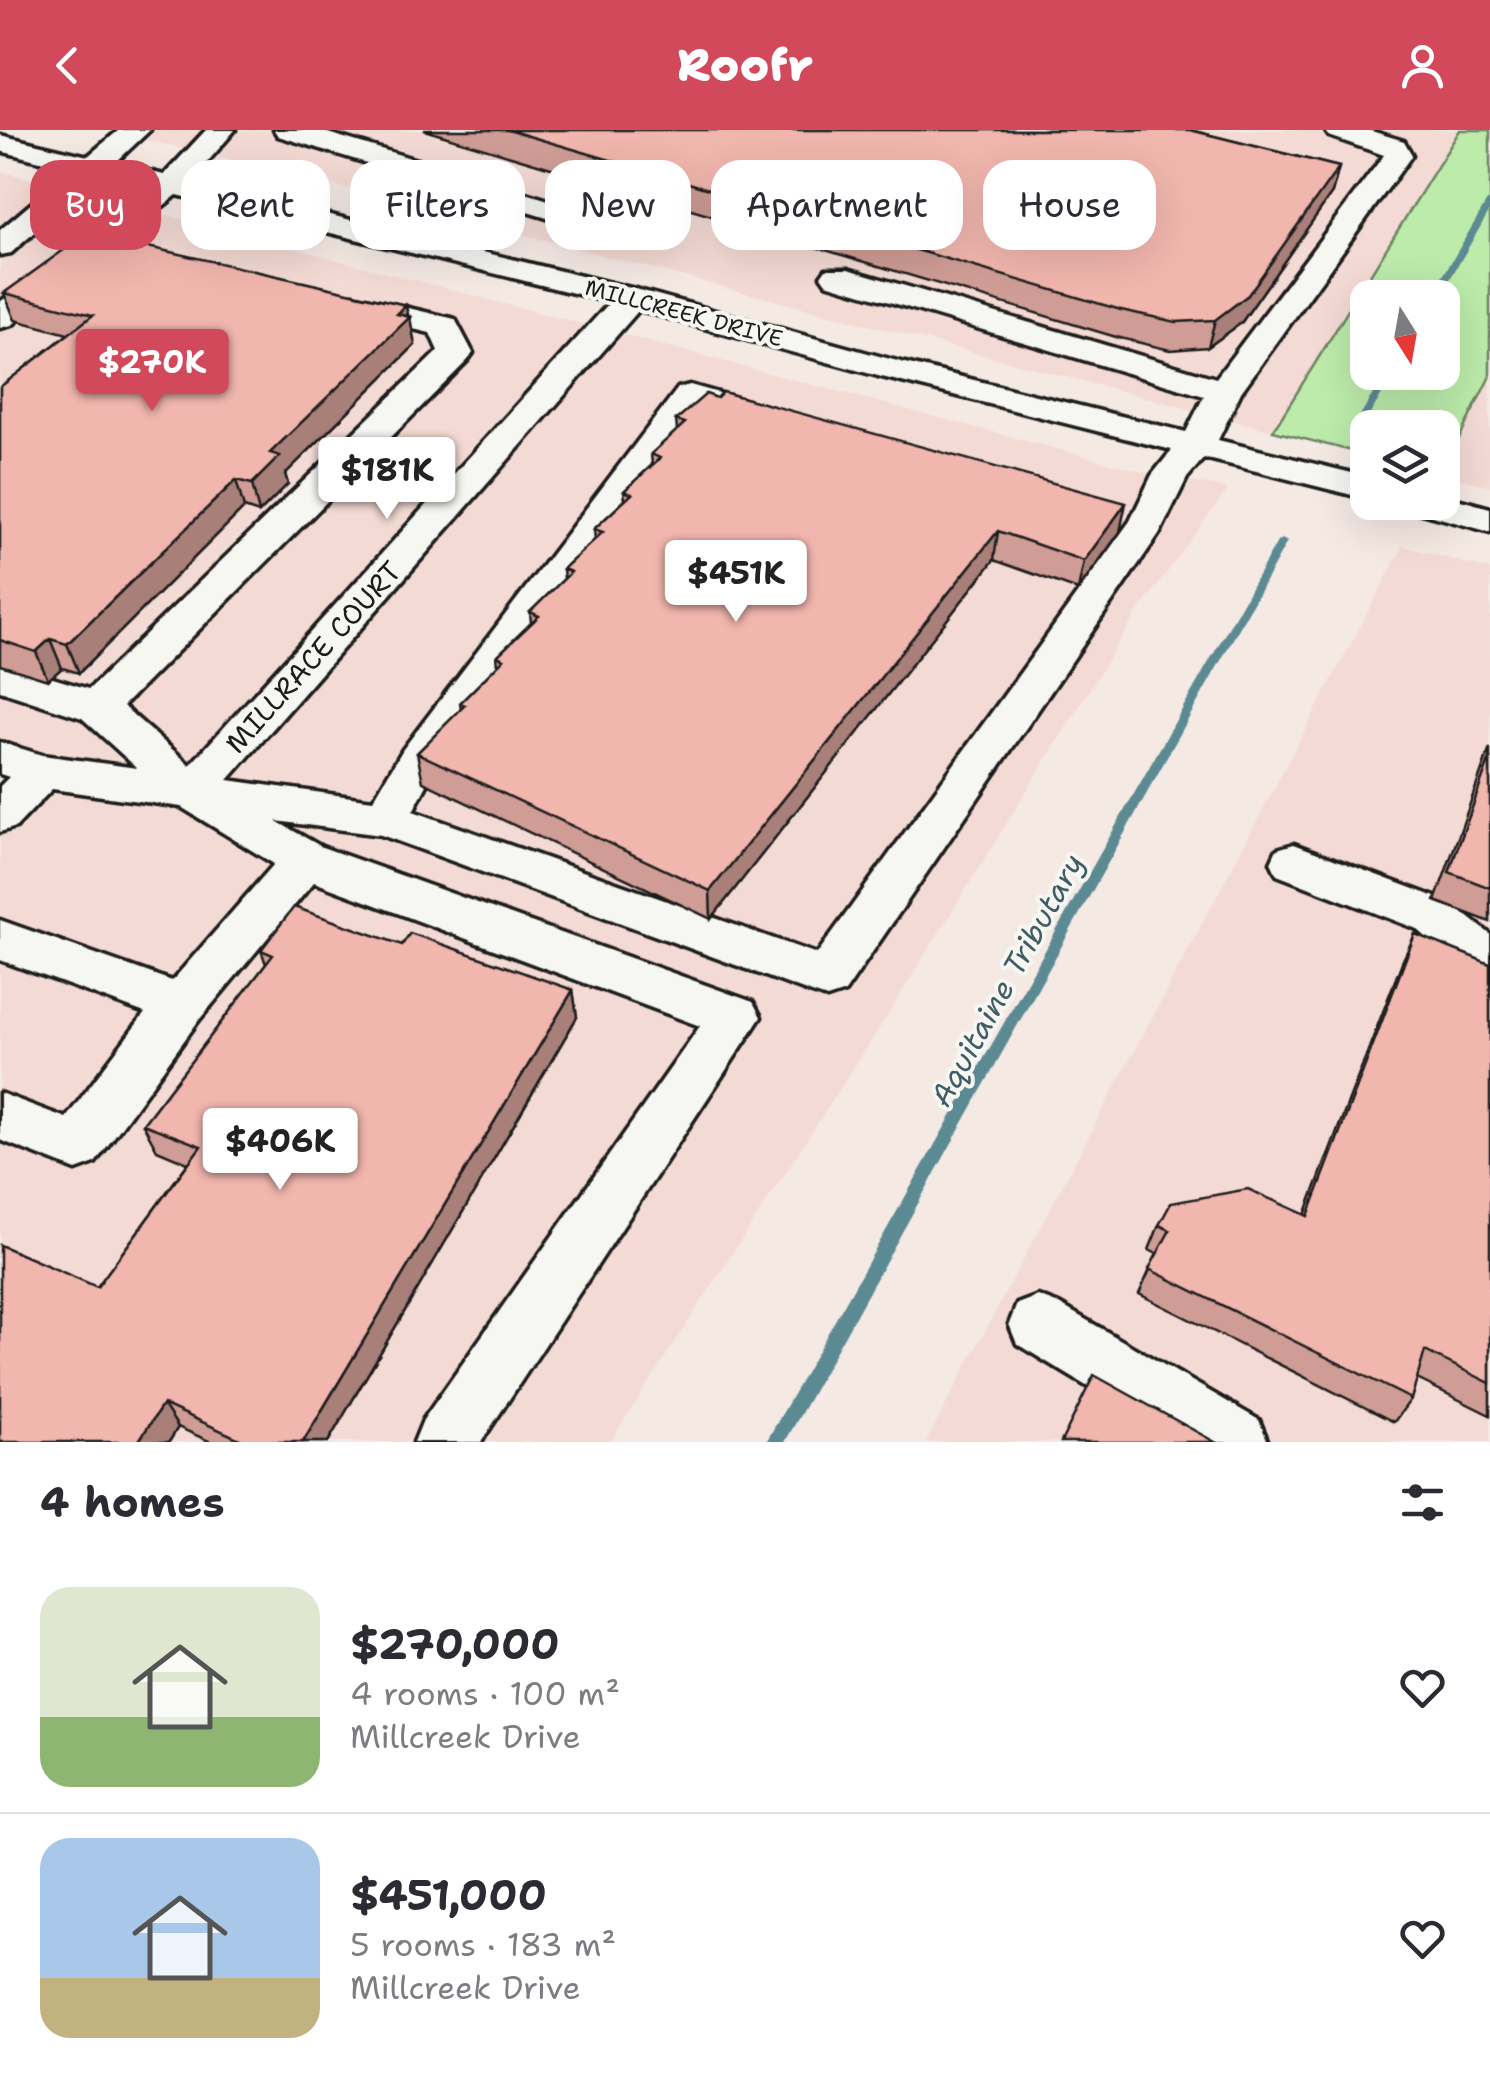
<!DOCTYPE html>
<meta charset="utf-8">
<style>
:root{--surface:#fff;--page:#f2f2f3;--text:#2b2b33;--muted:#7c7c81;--line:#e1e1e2;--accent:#d1495b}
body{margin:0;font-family:"Shantell Sans",sans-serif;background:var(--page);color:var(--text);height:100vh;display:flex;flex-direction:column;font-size:38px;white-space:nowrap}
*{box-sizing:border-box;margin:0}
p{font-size:32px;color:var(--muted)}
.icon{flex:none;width:55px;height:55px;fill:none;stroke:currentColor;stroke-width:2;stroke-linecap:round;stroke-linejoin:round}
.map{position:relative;height:1312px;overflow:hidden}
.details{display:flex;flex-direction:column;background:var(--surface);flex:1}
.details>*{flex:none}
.guide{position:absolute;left:30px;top:30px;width:1430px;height:90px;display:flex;gap:20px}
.needle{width:65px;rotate:169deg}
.buttons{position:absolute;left:1350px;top:150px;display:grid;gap:20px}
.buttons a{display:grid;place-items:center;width:110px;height:110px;border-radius:20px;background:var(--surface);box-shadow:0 10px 40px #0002;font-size:50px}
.price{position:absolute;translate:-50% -85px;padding:0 22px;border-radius:10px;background:#fff;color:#222;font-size:32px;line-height:65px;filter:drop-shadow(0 2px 5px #0008)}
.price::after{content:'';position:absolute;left:50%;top:60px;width:30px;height:22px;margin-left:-15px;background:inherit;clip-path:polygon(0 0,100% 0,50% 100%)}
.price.selected{background:var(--accent);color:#fff}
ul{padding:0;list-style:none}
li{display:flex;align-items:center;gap:30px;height:250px;padding:0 40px}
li+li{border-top:2px solid var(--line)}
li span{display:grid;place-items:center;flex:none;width:280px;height:200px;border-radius:30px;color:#555}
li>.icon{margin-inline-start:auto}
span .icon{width:120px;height:120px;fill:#fffc;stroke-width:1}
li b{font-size:42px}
h2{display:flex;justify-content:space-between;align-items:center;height:120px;padding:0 40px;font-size:42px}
.tag{padding:0 35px;border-radius:30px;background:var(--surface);box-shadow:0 10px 40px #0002;font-size:35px;line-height:90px}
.tag.selected{background:var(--accent);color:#fff}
header{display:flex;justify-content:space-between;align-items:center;height:130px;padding:0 40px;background:var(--accent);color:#fff;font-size:45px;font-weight:800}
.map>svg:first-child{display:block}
.built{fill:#f4dad4}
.green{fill:#bcebaa;stroke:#6c8463;stroke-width:2.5;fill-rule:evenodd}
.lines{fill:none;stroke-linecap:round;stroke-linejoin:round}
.stream{fill:#5b8a93;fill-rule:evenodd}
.minor-casing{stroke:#1c1c1c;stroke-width:7}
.minor{fill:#f6f6f2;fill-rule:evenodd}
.wall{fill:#cf9d96;stroke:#1c1c1c;stroke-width:2.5}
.shaded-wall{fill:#a97f7a;stroke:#1c1c1c;stroke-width:2.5}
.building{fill:#f1b6ae;stroke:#1c1c1c;stroke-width:2.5}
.labels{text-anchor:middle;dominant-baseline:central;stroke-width:8;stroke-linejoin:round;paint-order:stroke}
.far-street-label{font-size:22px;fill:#1c1c1c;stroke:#f6f6f2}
.street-label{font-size:28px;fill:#1c1c1c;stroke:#f6f6f2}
.water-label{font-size:30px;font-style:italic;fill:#415c62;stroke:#f6f6f2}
</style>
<header><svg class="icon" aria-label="back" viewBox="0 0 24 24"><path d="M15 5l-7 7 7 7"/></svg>Roofr<svg class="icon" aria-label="person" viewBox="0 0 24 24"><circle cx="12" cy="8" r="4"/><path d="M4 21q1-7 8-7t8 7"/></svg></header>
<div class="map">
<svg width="1490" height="1312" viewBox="0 0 1490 1312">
<rect width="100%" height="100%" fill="#f5e9e4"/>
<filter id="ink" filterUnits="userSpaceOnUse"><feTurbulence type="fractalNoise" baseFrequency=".01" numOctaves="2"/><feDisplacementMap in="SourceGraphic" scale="20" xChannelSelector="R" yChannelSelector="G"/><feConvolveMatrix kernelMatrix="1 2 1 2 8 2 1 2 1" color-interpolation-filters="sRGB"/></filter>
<g filter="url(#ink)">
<g class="built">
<polygon points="106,0 1460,0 1273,301 380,67"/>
<polygon points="0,41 1145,342 1228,359 1137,483 884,891 610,1312 0,1312"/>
<polygon points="1490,246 1490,356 1443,344 1442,341"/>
<polygon points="1403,416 1490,440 1490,1312 926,1312"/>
</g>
<path class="green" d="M1460,0H1490V246L1443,341L1442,298H1368L1367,325L1273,301ZM1368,168H1442V242H1368Z"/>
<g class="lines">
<g class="stream">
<polygon points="1487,71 1490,71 1490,80 1439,168 1430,168"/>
<polygon points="1386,242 1395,242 1363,296 1357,296 1355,294"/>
<polygon points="1282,409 1287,412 785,1312 766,1312 1277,412"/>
</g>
<g class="minor-casing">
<g id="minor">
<path d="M119,0H150L115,33L164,45L206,0H235L191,51L643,161L901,232L1186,302L1204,266L826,153L821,146L826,139H848L1216,248L1384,25L1329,6L1325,0H1368L1404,11L1412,25L1241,262L1218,310L1368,347V369L1204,328L1187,348L1161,401L845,862L827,868L809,862L381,705L276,691L322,717L753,872L761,887L481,1312H414L423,1290L700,896L314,752L199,890L95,1033L76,1040L0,1010V963L66,988L145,883L0,830V790L172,851L274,734L181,677L52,659L16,697L0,702V656L9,647L0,644V612L42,625L137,638L82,588L0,561V532L89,559L438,221L430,203L342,182L337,175L342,168L353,165L455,189L473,223L468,230L123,576L190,635L610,172L177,65L105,122H83L79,115L83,108L149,58L99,46L11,123L0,125V100L72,39L0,21V5L88,26ZM639,180L878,246L1172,320L1152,345L1130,391L817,824L413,681L435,640L698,278L760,296L772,292L778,285L772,278L690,255L678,258L403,619L373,670L228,650Z"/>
<polygon points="274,0 318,0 631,95 635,101 631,107 609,107 278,6"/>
<polygon points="60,132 71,134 76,141 71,148 12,195 0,198 0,172 49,134"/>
<polygon points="1442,365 1490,378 1490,402 1411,380 1406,372 1442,372"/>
<polygon points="1294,714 1451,773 1490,804 1490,853 1472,847 1417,799 1277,745 1271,732 1277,719"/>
<polygon points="1038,1166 1059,1174 1259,1290 1268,1312 1179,1312 1017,1214 1009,1194 1017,1174"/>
</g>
</g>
<use href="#minor" class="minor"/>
</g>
<g class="wall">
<polygon points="424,0 1190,0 1339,37 1332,63 1241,193 1208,217 1170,220 1116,207"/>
<polygon points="4,163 406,175 415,215 285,344 288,354 259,383 244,378 79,543 62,538 48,550 0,535 0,257 68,204 15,190"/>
<polygon points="676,290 1120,402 1078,460 994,430 711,789 423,652 417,623 461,580 460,573 498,535 497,526 531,493 530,482 564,449 563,439 595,410 594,399 625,370 624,361 652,335 651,324 677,301"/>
<polygon points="1490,618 1490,792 1435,771"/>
<polygon points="1415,804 1490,834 1490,1285 1417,1249 1411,1269 1394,1292 1139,1164 1157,1124 1149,1120 1159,1095 1305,1085 1402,832"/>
<polygon points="402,815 573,860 577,887 328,1312 211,1312 178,1297 169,1312 0,1312 97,1157 188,1033 157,1020 143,994 266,834 261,820"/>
</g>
<g class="shaded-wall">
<polygon points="1339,37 1332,63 1241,193 1208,217 1215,190"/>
<polygon points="406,175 408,189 410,187 415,215 285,344 288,354 259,383 252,354 270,323"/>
<polygon points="236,350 244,378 79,543 67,514"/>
<polygon points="1126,373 1120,402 1078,460 1084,431"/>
<polygon points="998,401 994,430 711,789 710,761"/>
<polygon points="50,509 62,538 48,550 36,522"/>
<polygon points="573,860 577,887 328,1312 303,1312"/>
<polygon points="163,1274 178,1297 169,1312 138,1312"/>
</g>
<g class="building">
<polygon points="508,0 1190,0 1339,37 1248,165 1215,190 1176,192 1121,180"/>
<polygon points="99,106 406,175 397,184 410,187 270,323 280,326 252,354 236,350 67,514 50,509 36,522 0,510 0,257 93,185 4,163 79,109 91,112"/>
<polygon points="723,262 1126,373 1084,431 998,401 710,761 417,623 465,575 460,573 504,529 497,526 539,486 530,482 571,442 563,439 603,402 594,399 632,364 624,361 660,328 651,324 685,293 676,290 706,264 717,268"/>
<polygon points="1490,628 1490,758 1449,742"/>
<polygon points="294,777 402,815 410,803 573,860 303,1312 246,1312 163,1274 138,1312 0,1312 0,1115 97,1157 201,1016 143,994 273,825 261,820"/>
<polygon points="1415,804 1490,834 1490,1253 1425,1221 1411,1269 1149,1139 1170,1100 1159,1095 1171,1073 1248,1059 1308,1086"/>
<polygon points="1094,1245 1215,1312 1061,1312"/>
</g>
</g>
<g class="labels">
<g class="far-street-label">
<text transform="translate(684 183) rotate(15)">MILLCREEK DRIVE</text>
</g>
<g class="street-label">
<text transform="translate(313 527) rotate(-48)">MILLRACE COURT</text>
</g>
<g class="water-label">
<text transform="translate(1007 850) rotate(-61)">Aquitaine Tributary</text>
</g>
</g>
</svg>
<div class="buttons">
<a><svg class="needle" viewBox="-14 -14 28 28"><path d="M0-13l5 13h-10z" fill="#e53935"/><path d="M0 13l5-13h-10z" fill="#7c7c81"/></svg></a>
<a><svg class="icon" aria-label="layers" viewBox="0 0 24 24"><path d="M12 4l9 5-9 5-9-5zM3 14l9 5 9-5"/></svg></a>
</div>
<b class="price selected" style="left:152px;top:284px">$270K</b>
<b class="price" style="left:387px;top:392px">$181K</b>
<b class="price" style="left:736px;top:495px">$451K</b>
<b class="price" style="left:280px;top:1063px">$406K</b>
<div class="guide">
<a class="tag selected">Buy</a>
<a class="tag">Rent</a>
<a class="tag">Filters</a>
<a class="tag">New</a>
<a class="tag">Apartment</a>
<a class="tag">House</a>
</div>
</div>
<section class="details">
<h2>4 homes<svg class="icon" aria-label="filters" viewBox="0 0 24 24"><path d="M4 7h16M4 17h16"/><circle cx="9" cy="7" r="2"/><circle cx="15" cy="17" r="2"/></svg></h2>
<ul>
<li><span style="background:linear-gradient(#dfe7d0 65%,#8fb573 0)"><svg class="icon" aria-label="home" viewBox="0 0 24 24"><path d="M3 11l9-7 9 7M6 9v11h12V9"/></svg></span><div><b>$270,000</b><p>4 rooms · 100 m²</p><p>Millcreek Drive</p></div><svg class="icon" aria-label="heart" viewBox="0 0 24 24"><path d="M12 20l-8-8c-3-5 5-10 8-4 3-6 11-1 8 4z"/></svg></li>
<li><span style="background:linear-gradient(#a9c7e8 70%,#c2b280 0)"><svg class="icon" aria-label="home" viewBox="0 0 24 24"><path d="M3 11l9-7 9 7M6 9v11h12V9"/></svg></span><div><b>$451,000</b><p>5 rooms · 183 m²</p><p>Millcreek Drive</p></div><svg class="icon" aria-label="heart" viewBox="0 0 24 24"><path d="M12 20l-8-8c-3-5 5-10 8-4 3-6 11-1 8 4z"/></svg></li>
</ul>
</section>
